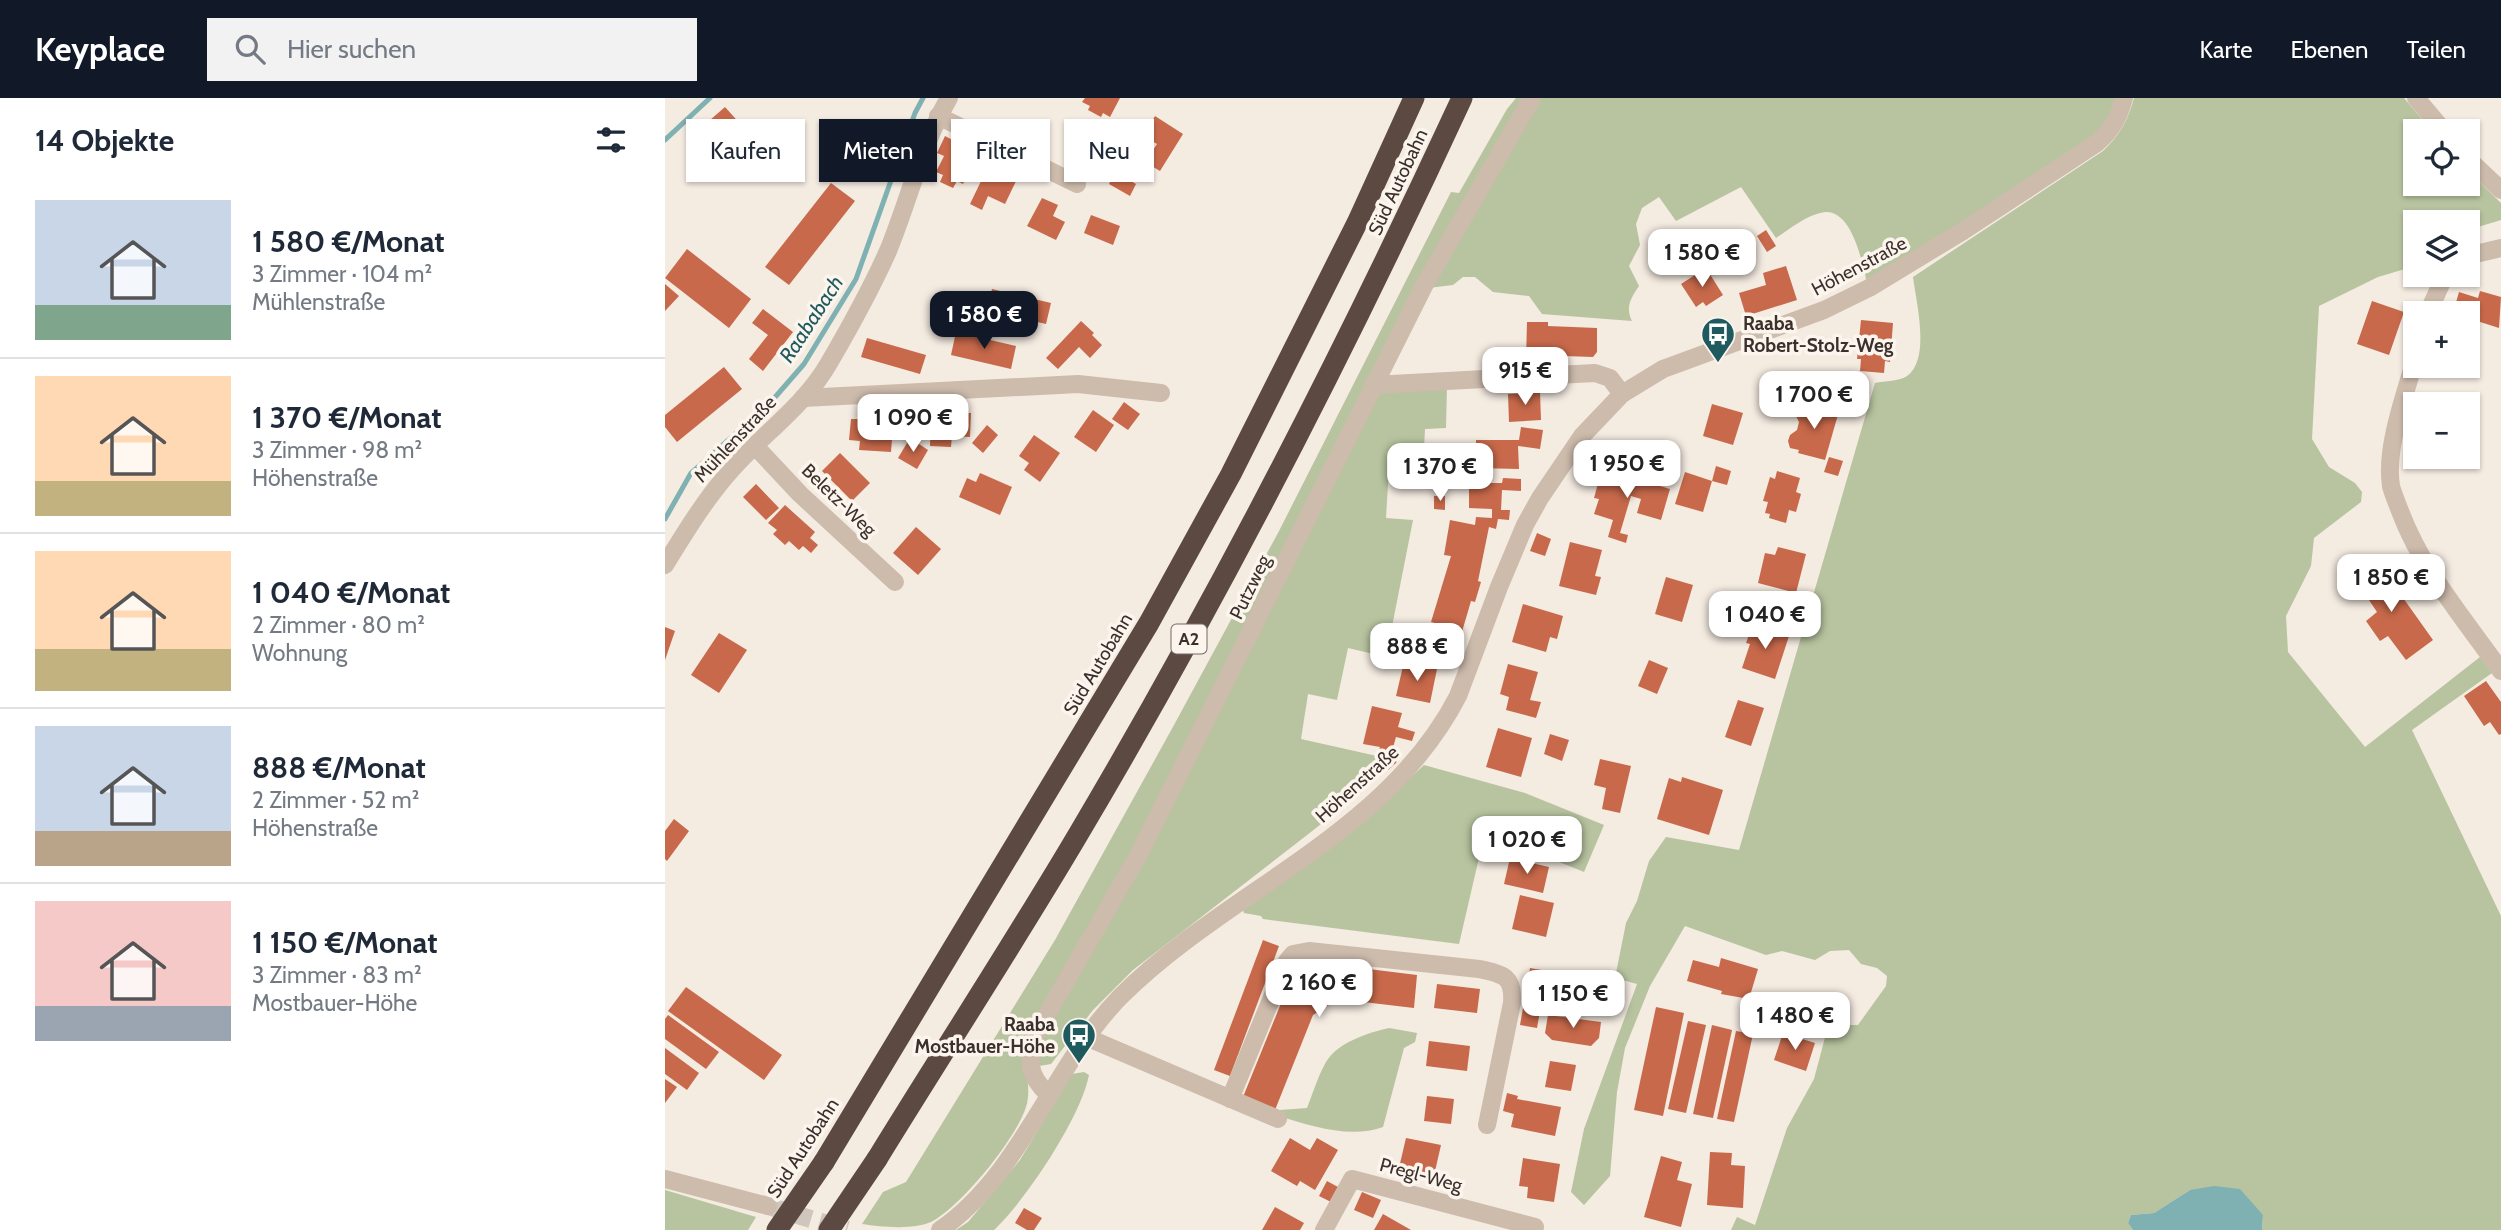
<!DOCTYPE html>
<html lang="de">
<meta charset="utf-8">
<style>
:root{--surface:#fff;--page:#f2f2f3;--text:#1f2937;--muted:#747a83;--line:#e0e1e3;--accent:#111827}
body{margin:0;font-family:Cabin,sans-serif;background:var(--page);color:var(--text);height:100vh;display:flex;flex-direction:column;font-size:26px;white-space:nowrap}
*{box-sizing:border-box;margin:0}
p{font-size:23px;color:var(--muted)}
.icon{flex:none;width:38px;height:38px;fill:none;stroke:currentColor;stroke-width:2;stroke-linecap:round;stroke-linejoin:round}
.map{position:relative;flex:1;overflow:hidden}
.details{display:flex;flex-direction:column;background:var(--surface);width:665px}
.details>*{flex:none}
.top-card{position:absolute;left:21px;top:21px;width:665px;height:63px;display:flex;gap:14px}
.fabs{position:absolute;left:1738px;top:21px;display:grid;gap:14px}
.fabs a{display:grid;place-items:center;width:77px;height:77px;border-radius:0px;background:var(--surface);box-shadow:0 2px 5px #0004;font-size:35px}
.price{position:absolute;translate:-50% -60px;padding:0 16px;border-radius:14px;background:#fff;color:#222;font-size:23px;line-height:46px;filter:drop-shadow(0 2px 4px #0008)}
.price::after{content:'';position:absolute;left:50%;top:42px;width:21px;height:16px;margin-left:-10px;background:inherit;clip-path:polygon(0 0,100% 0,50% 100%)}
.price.on{background:var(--accent);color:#fff}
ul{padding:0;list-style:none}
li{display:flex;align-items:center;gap:21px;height:175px;padding:0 35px}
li+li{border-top:2px solid var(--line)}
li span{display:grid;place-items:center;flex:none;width:196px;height:140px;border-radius:0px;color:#555}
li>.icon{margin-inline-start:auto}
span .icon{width:84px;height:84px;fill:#fffc;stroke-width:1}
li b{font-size:30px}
h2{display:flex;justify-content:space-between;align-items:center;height:84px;padding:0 35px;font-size:30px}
.pill{padding:0 24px;border-radius:0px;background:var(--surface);box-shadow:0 2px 5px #0004;font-size:24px;line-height:63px}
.pill.on{background:var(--accent);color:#fff}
header{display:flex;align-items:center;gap:42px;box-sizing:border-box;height:98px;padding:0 35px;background:var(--accent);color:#fff}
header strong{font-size:33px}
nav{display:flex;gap:38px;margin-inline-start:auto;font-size:24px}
.search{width:490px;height:63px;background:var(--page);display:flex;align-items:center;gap:18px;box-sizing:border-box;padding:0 24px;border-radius:0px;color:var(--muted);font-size:26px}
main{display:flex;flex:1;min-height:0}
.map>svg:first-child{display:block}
.green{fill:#b8c4a0}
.water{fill:#7fb0b2}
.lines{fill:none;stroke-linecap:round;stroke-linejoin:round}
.stream{stroke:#7fb0b2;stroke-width:5}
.building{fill:#c8694b}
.minor-tunnel{stroke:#cfc6bd;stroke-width:18;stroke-dasharray:18 9;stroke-linecap:butt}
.minor{stroke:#cdbbac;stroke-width:18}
.highway{stroke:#5c4a42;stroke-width:21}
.highway-bridge{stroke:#5c4a42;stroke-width:21}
.labels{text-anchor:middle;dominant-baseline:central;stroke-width:7;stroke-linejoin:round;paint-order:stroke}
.shield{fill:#fbf5ee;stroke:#756b66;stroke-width:2}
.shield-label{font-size:18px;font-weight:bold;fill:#3b302b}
.street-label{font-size:19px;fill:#3b302b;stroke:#fbf5ee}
.poi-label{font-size:19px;font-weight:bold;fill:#3b302b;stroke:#fbf5ee;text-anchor:start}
.water-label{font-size:21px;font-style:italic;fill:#1f5a5e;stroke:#fbf5ee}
</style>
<header>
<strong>Keyplace</strong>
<div class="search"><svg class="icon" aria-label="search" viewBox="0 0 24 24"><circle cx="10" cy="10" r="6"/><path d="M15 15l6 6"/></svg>Hier suchen</div>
<nav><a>Karte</a><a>Ebenen</a><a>Teilen</a></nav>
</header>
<main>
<section class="details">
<h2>14 Objekte<svg class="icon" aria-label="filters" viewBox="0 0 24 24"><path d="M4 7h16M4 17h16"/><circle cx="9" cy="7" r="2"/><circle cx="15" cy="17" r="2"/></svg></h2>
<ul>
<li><span style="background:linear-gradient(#c9d6e8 75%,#7fa58c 0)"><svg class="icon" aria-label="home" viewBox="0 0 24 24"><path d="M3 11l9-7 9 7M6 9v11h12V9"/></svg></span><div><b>1 580 €/Monat</b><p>3 Zimmer · 104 m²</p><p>Mühlenstraße</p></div></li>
<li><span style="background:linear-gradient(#ffd9b3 75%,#c2b280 0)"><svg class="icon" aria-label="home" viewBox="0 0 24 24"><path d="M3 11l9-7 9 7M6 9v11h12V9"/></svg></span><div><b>1 370 €/Monat</b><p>3 Zimmer · 98 m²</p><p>Höhenstraße</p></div></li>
<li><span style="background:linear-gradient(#ffd9b3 70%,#c2b280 0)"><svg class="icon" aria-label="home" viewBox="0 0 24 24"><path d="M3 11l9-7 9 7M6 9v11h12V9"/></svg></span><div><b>1 040 €/Monat</b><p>2 Zimmer · 80 m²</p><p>Wohnung</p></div></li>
<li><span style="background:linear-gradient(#c9d6e8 75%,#b9a48a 0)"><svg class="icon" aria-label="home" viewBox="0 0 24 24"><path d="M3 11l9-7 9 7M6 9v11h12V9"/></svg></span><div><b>888 €/Monat</b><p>2 Zimmer · 52 m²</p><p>Höhenstraße</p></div></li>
<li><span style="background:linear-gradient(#f6c9c9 75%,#9aa5b1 0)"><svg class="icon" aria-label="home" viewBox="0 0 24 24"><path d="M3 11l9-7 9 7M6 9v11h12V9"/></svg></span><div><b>1 150 €/Monat</b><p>3 Zimmer · 83 m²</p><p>Mostbauer-Höhe</p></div></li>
</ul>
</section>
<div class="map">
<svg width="1836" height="1132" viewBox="0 0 1836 1132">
<rect width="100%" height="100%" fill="#f4ebe1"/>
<g class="green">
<path d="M851,0H863L361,972C363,984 365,996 361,1009C351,1041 296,1109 266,1124C247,1132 217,1129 197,1126L218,1094L241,1084L390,842L509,627L614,433L786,94L794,95L842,11Z"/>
<path d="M873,0H1453L1451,8L1428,41L1202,185C1197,163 1186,106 1155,115C1139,119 1125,131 1111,140L1076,89L1011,123L994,99L977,110L971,126L975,147L964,168L974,188C966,200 960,209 967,223L877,216L864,198L828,194L810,179H798L788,187L763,190Z"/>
<path d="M1469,0H1739L1767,33H1750V86H1802L1803,73L1836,105V122L1803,132L1802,124H1750V168L1713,179L1654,208L1647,341L1664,369L1690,385L1697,394L1696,404L1649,440L1646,468L1621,518L1623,554L1700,649L1815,559L1827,575L1747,632L1836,818V1132H1597L1598,1117L1525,1092L1489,1115L1466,1117L1463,1125L1468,1132H1066L1072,1119L1090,1127L1122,1030L1149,981L1162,932L1173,927H1193L1221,888L1222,878L1212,870L1196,866L1184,852L1165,853L1150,862L1117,853L1101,857L1020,828L985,888L960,950L952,994L945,1078L919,1107L906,1094L919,1031L972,886L950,880L961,825L972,803L984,763L1001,739L1074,752L1210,285C1219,283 1235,283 1242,278C1266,261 1251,203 1248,179L1438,53C1455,37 1463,22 1469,0Z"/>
<polygon points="782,287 781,330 760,331 758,371 724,370 721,420 748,422 721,559 683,550 672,602 643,596 636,641 712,658 706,682 700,692 468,872 428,912 386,966 374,968 372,950 713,289"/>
<polygon points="759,667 860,695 939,727 919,774 820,734 794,846 598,821 596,818 579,815 578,812 739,686"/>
<path d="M724,930L752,935L750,944L739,950L718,1029C685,1041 646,1028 614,1018L615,1012L642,1010C648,995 653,978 661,964C673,944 703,935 724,930Z"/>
<path d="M419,974L424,977C416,1019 361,1102 329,1132H291L303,1124L355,1062L407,976Z"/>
<polygon points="0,1092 91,1119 83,1132 0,1132"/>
</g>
<polygon class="water" points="1549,1088 1575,1091 1598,1117 1597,1132 1468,1132 1463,1125 1466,1117 1489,1115 1525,1092"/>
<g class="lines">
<g class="stream">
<polyline points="0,42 45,0"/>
<polyline points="0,421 26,375 105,305 139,266 191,181 250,15 258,0"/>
</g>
</g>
<g class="building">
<polygon points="420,0 455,0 445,19 438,15 436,19 423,12 425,8 417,4"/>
<polygon points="60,9 78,29 55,50 37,29"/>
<polygon points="490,18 518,36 495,73 480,64 492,46 478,38"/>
<polygon points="280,38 297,47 291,60 307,68 298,86 292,83 288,90 275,84 278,77 271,74 279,58 272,55"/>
<polygon points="334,73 352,81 340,106 323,98 317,112 305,106 319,77 329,82"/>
<polygon points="450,74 471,86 465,98 444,86"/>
<polygon points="166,85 190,103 124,187 100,169"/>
<polygon points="377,100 393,107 388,118 400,124 391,142 362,128"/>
<polygon points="426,117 455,128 448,147 419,135"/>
<polygon points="1101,132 1111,148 1102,154 1092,138"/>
<polygon points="22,151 86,201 64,230 0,180"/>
<polygon points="1121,168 1132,202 1081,218 1074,195 1101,187 1098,175"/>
<polygon points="1041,170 1058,197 1041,208 1038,204 1031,209 1016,186"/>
<polygon points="0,186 14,198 0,213"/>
<polygon points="327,191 386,205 381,226 322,212"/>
<polygon points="1815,193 1836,199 1834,230 1809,222 1808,227 1802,226 1802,215 1788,215 1794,194 1813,200"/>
<polygon points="1707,203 1739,214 1724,257 1692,246"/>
<polygon points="98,211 128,234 98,273 84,261 103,237 87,225"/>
<polygon points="1196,222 1228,225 1225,264 1220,263 1219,275 1195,273 1196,261 1192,261"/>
<polygon points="416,223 429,235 427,237 437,247 425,260 414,249 393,271 381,260"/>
<polygon points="862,224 883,224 883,228 932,230 932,254 928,259 899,258 899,263 861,262"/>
<polygon points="291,234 351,248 346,271 286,257"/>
<polygon points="202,240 261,257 255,276 196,259"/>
<polygon points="59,269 77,291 12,344 0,329 0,317"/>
<polygon points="875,294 876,322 844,324 843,296"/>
<polygon points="459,304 475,316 463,332 447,321"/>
<polygon points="1047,306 1078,315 1068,347 1038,338"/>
<polygon points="1138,306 1148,309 1148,306 1174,313 1160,362 1133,355 1134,352 1125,350 1123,343 1125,337 1132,332 1134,324 1131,318 1133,310"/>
<polygon points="428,312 449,327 431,354 409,339"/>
<polygon points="197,313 229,316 226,354 194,352 195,343 184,342 186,321 197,321"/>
<polygon points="266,314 306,315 305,339 287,338 286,349 265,348"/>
<polygon points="322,327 333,337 318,355 307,345"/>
<polygon points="856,329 878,332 875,351 853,348 854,371 811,370 811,342 854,342"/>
<polygon points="369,337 395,355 375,384 359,372 364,365 354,358"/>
<polygon points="245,340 263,352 252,371 233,360"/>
<polygon points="175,355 205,385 187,403 157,373"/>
<polygon points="1164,359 1178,363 1173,378 1159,374"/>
<polygon points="1051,368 1066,373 1062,387 1047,383"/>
<polygon points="937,371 1005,391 996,422 972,415 976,401 966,398 955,435 963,437 961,445 943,439 948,422 929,416 934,401 929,400"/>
<polygon points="1112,373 1135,380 1131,394 1136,396 1131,414 1124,412 1121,425 1104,420 1105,416 1100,415 1103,404 1098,403 1105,379 1110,381"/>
<polygon points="1020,374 1047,383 1038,414 1010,406"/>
<polygon points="315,375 347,389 335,417 294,399 302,380 311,384"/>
<polygon points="838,380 856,381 856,393 837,392 836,412 845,412 844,422 833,421 831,431 824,429 813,483 816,484 810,504 806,503 794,544 778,540 781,528 766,524 786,458 779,457 785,422 810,427 811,419 827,420 827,411 804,410 804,382 825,381 825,385 837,385"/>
<polygon points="91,386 114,410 101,422 78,399"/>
<polygon points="769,398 780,398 780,412 769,411"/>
<polygon points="120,407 150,434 145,440 153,447 146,455 138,448 134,452 124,443 120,447 108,436 112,432 103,425"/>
<polygon points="251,429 276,451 253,477 228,455"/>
<polygon points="872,435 886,441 880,458 865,453"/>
<polygon points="905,444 937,452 930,478 936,479 931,497 894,488"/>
<polygon points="1113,449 1141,456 1131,495 1093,485 1100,455 1110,457"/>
<polygon points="1709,466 1732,500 1736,497 1768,542 1741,562 1723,538 1715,543 1701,523 1712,514 1702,499 1698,501 1685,482"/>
<polygon points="1001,479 1028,487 1017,524 990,516"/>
<polygon points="858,506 898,518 892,541 885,539 881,554 847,544"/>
<polygon points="1088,526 1124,538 1110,581 1077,570 1085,546 1081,545"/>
<polygon points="0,529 10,533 0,562"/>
<polygon points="54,535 82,552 54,595 26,577"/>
<polygon points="777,552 789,555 786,569 773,566"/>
<polygon points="984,562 1003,570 992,596 973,588"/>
<polygon points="739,564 772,571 765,605 731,598"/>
<polygon points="843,566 873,574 865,602 876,604 871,620 841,612 844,599 835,596"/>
<polygon points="1821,583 1836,604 1836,636 1834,637 1825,624 1819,628 1799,598"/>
<polygon points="1073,602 1099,610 1086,648 1060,639"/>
<polygon points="707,608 737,615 733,629 750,634 747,643 731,639 727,653 734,655 731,665 723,672 709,669 715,649 698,646"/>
<polygon points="833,630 867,640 856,679 821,669"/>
<polygon points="885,636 904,642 897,663 879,656"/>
<polygon points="935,661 966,668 955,715 937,711 941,690 929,687"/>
<polygon points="1017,679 1058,692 1044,737 992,721 1004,680 1016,684"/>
<polygon points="9,721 24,733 2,763 0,761 0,733"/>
<polygon points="845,760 884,769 878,795 839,786"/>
<polygon points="855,797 889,805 881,839 847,831"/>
<polygon points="598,842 614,848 565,978 549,972"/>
<polygon points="1056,860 1093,871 1084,901 1056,896 1057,893 1022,883 1028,862 1054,869"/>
<polygon points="663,866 752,877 749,910 673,901 648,917 610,1012 578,999 621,893"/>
<polygon points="865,870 882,873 878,891 862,888"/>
<polygon points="887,878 936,887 932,910 926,909 924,917 908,914 909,906 906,905 904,913 888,910 889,902 883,901"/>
<polygon points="772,886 815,891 812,915 769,910"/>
<polygon points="21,889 117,957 99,982 3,913"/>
<polygon points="991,909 1019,915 998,1018 969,1012"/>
<polygon points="858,910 875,913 872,930 855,927"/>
<polygon points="3,917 54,954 41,971 0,941 0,921"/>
<polygon points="883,917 936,924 934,940 926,948 887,942 880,935"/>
<polygon points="1023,923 1041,927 1021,1015 1003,1011"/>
<polygon points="1047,927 1067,932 1048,1020 1028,1016"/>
<polygon points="1071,933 1088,936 1069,1024 1052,1021"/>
<polygon points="1118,935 1150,945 1141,973 1109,962"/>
<polygon points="764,943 805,948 802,973 761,968"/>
<polygon points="0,950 34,975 22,992 0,976"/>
<polygon points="885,963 911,967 906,993 880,989"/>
<polygon points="0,981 12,989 0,1005"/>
<polygon points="842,995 853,998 852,1001 896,1009 890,1038 846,1029 849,1016 838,1013"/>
<polygon points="762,998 789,1001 786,1026 759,1023"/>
<polygon points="625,1040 645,1052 652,1040 673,1052 650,1092 635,1083 632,1088 606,1073"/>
<polygon points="741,1040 776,1047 768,1082 733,1074"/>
<polygon points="1045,1054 1067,1055 1066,1067 1080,1068 1078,1110 1042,1107"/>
<polygon points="996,1058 1017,1064 1012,1082 1027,1086 1016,1129 979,1119"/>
<polygon points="858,1060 895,1066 889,1104 862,1100 863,1089 854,1088"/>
<polygon points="662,1083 673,1089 666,1104 654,1098"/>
<polygon points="697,1094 716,1102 708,1120 689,1112"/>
<polygon points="610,1109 639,1125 635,1132 597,1132"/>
<polygon points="359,1110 377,1120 369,1132 362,1132 350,1125"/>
<polygon points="718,1116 746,1132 709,1132"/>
</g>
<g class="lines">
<polyline class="minor-tunnel" points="103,1108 182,1132"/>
<g class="minor">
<polyline points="1751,0 1779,33"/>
<polyline points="273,18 412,86"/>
<polyline points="1802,60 1836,92"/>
<polyline points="1802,158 1836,150"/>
<polyline points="1763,215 1780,177"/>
<path d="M1750,261C1740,298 1720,349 1726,388C1728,396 1732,405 1735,413C1757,472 1800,522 1836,573"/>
<polyline points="708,287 930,275 945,280 957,296"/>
<polyline points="138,300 413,286 496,295"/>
<polyline points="90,348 135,396 230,484"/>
<path d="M0,467C21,433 41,400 67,371C98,336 140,307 164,265C185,229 206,191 223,153C244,102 256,48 284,0"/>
<polyline points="421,939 613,1021"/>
<path d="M384,997C360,975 363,959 373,932L474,756L760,186L867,0"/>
<path d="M565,1001L622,863L628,856L644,853L814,871C838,876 849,878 847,905L822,1027"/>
<polyline points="0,1081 103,1108"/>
<path d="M275,1132C358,1074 386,970 455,899C562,792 721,738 793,598L834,489L860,427L875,400L917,338L957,296L998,271L1159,212L1204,190L1298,133L1432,45C1447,32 1454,19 1459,0"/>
<polyline points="659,1132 687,1081 870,1129"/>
</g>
<g class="highway">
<path d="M212,1061C279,952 349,845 414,735C555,497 681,251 797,0"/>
<polyline points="159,1064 484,525 566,376 692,125 749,0"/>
</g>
<g class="highway-bridge">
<polyline points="112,1132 159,1064"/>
<polyline points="164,1132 212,1061"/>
</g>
</g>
<defs>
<g id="bus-pin" transform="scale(1.75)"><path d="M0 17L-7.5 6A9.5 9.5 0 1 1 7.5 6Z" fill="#1f5a5e" stroke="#fbf5ee"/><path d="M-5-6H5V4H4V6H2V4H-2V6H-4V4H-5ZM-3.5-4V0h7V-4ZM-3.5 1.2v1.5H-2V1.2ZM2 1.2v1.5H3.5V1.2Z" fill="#fff"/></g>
</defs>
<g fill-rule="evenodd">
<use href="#bus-pin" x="1053" y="236"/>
<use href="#bus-pin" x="414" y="937"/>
</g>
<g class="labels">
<rect class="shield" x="506.5" y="526.5" width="35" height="29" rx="5"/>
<g class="shield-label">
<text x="524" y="541">A2</text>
</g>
<g class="street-label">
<text transform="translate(733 84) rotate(-65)">Süd Autobahn</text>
<text transform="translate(1194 168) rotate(-28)">Höhenstraße</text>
<text transform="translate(70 341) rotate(-47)">Mühlenstraße</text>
<text transform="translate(174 402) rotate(44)">Beletz-Weg</text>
<text transform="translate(585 489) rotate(-64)">Putzweg</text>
<text transform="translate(433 566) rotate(-59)">Süd Autobahn</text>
<text transform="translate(692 686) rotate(-42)">Höhenstraße</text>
<text transform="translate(138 1050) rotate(-57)">Süd Autobahn</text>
<text transform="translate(756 1077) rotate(15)">Pregl-Weg</text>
</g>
<g class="poi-label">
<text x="1078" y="225">Raaba<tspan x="1078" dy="22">Robert-Stolz-Weg</tspan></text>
<text x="390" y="926" text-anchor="end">Raaba<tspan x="390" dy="22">Mostbauer-Höhe</tspan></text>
</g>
<g class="water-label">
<text transform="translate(146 221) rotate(-57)">Raababach</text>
</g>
</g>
</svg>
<div class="fabs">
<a><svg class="icon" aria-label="locate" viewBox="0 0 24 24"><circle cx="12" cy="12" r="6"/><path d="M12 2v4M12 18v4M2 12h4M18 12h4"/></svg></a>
<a><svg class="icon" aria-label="layers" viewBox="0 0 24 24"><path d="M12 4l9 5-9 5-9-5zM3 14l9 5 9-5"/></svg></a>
<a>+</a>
<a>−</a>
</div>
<b class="price" style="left:1037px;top:191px">1 580 €</b>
<b class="price on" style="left:319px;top:253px">1 580 €</b>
<b class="price" style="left:860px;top:309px">915 €</b>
<b class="price" style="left:1149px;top:333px">1 700 €</b>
<b class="price" style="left:248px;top:356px">1 090 €</b>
<b class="price" style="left:962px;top:402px">1 950 €</b>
<b class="price" style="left:775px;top:405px">1 370 €</b>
<b class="price" style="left:1726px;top:516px">1 850 €</b>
<b class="price" style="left:1100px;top:553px">1 040 €</b>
<b class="price" style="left:752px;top:585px">888 €</b>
<b class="price" style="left:862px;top:778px">1 020 €</b>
<b class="price" style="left:654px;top:921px">2 160 €</b>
<b class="price" style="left:908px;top:932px">1 150 €</b>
<b class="price" style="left:1130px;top:954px">1 480 €</b>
<div class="top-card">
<a class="pill">Kaufen</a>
<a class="pill on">Mieten</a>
<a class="pill">Filter</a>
<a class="pill">Neu</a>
</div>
</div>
</main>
